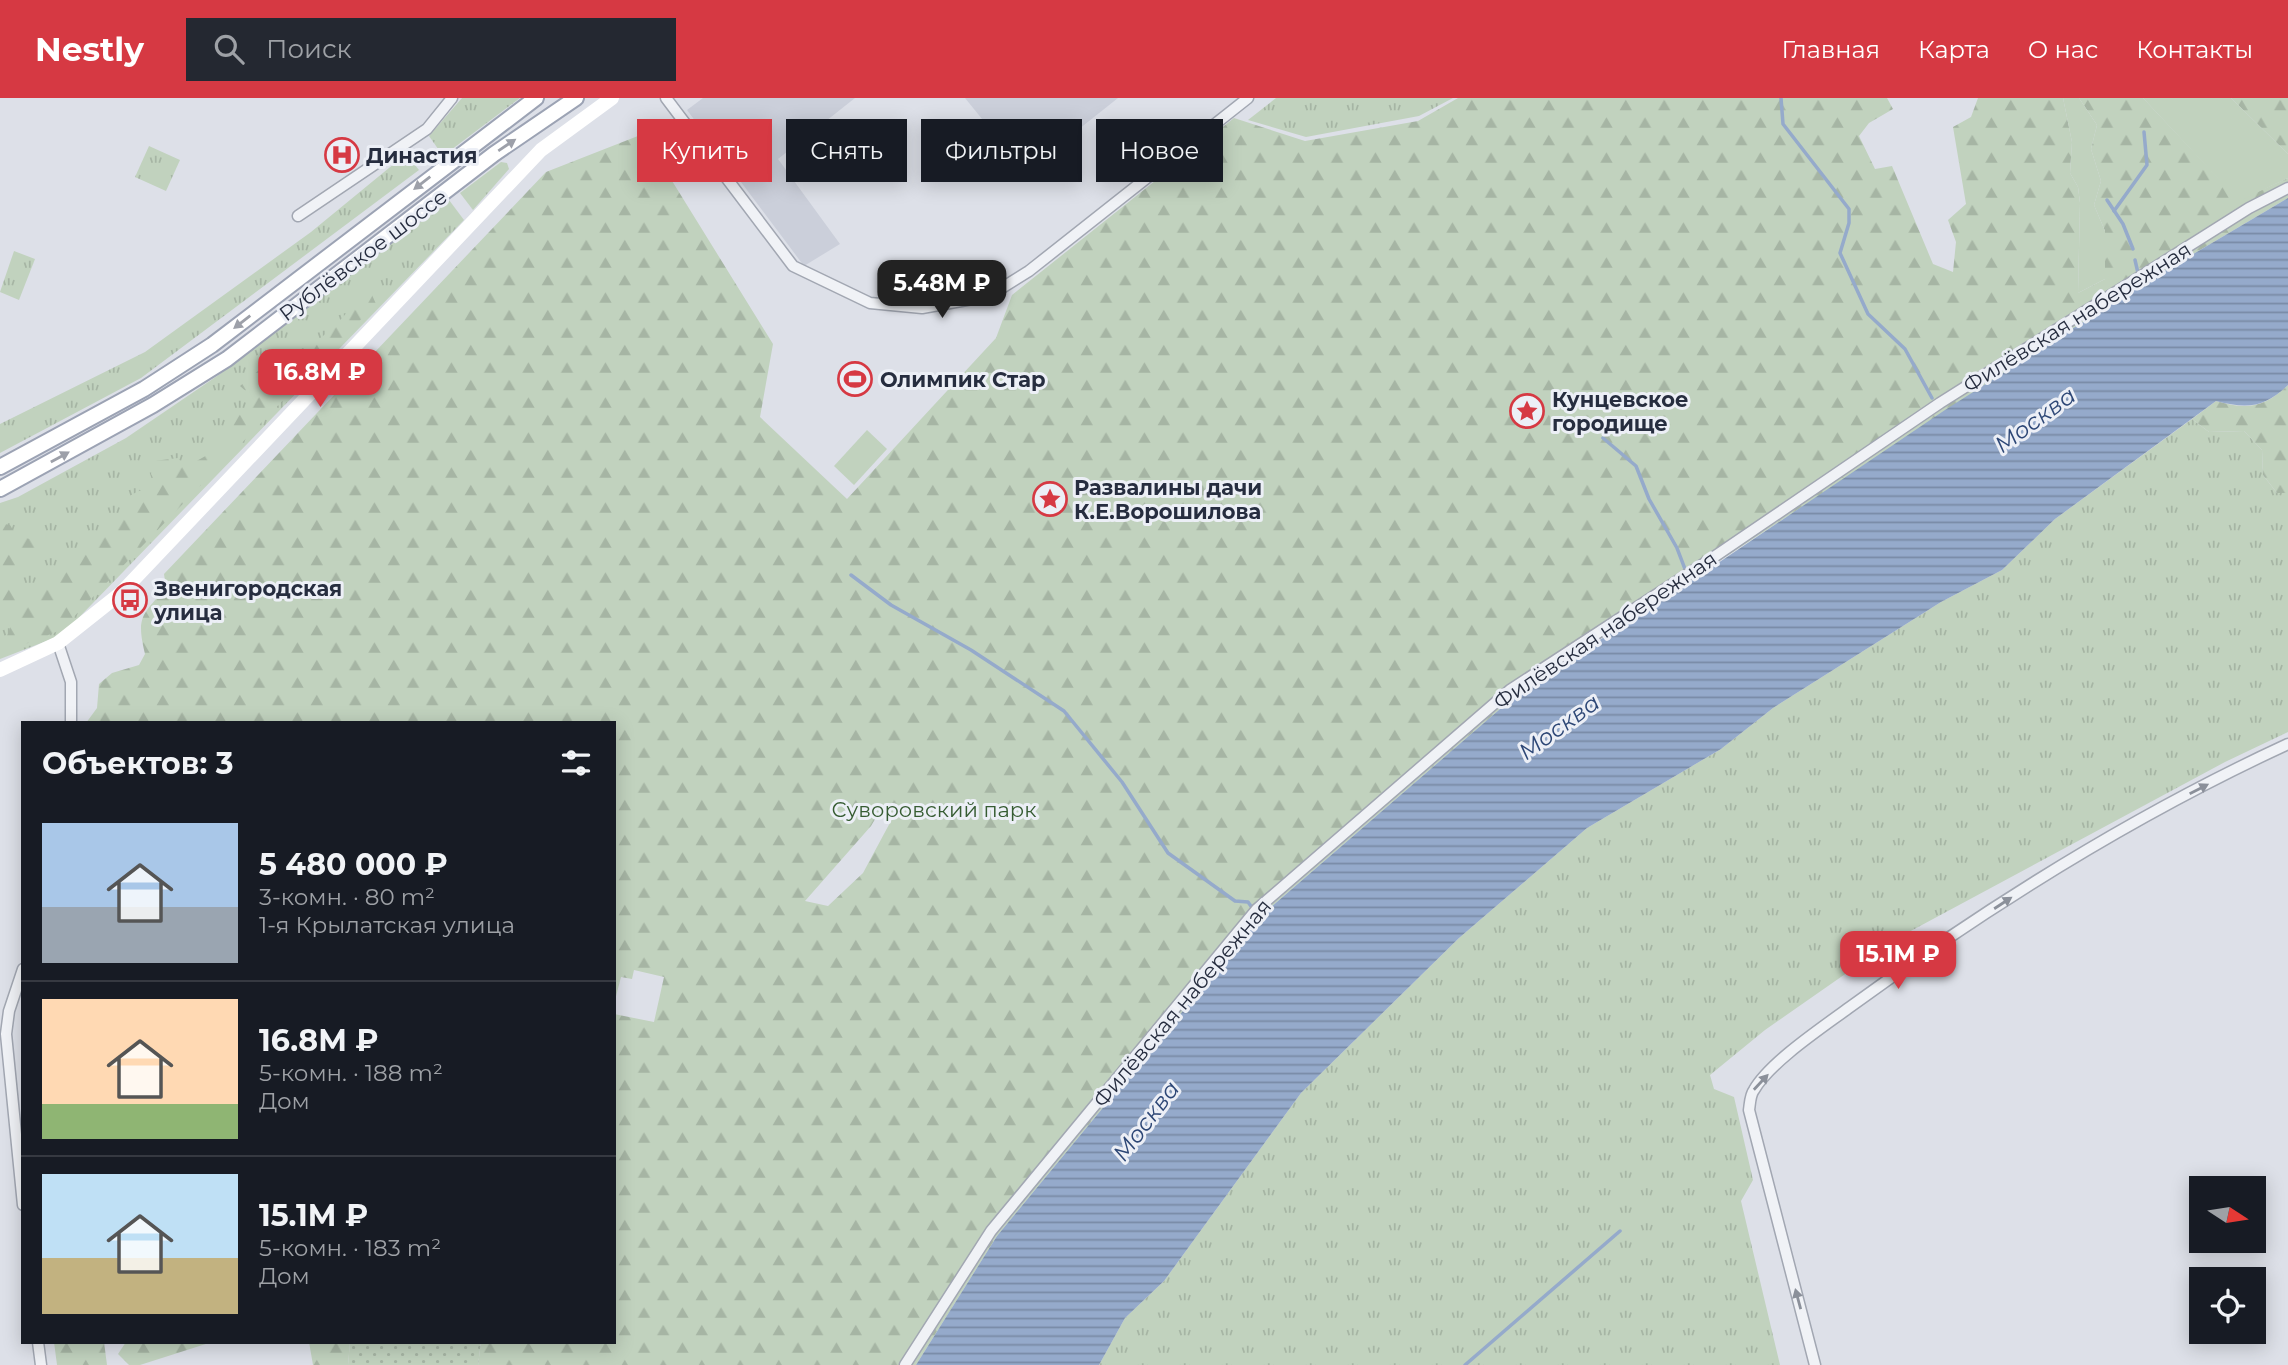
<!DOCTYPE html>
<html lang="ru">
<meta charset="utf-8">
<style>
:root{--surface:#171b24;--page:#242831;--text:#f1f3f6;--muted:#9ea1a6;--line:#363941;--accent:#d63943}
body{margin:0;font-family:Montserrat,sans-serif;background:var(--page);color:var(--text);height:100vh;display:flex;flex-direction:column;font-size:26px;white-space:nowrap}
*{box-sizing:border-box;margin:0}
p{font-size:23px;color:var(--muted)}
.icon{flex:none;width:38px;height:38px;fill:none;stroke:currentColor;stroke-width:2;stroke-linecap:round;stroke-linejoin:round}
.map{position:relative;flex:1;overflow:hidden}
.drawer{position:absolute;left:21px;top:623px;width:595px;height:623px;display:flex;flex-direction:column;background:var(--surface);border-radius:0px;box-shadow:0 4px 18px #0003}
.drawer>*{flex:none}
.top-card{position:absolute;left:637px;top:21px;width:665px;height:63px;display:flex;gap:14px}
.needle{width:46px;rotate:102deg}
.buttons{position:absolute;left:2189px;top:1078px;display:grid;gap:14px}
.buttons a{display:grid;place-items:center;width:77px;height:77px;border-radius:0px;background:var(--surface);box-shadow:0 4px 18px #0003;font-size:35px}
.price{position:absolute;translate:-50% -60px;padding:0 16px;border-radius:14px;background:var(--accent);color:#fff;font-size:23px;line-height:46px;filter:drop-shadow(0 2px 4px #0008)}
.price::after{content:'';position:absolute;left:50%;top:42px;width:21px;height:16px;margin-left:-10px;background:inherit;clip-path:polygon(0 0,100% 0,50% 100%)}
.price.active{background:#222;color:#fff}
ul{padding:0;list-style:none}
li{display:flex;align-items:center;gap:21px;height:175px;padding:0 21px}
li+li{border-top:2px solid var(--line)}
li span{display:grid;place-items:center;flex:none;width:196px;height:140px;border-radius:0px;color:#555}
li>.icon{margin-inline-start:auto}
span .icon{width:84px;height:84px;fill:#fffc;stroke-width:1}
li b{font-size:30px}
h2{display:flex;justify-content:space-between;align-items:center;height:84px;padding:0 21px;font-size:30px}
.chip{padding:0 24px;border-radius:0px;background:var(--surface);box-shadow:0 4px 18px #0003;font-size:24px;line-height:63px}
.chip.active{background:var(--accent);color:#fff}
header{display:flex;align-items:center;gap:42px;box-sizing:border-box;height:98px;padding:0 35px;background:var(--accent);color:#fff}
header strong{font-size:33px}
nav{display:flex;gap:38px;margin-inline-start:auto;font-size:24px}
.search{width:490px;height:63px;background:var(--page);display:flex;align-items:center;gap:18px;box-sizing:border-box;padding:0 24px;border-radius:0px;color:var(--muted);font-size:26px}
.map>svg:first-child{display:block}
.built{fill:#cbcfda}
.grass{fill:url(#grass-tufts)}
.forest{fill:url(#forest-firs);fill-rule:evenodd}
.garden{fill:url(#garden-dots)}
.pitch{fill:#c1d2be}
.water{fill:url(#water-rules)}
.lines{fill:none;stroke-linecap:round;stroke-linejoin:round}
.stream{stroke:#95aacb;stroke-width:3.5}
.street-casing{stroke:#a2a7b2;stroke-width:13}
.primary-casing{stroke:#9ca3b4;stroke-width:18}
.street{stroke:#f0f2f6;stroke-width:10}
.secondary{stroke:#fff;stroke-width:14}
.primary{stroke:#fff;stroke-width:14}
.oneway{fill:#9da0a9}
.oneway2{fill:#8b909a}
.labels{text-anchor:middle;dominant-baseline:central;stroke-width:6;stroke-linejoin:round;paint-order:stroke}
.poi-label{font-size:21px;font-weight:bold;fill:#262d3f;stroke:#eceff6;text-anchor:start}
.street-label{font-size:21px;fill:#262d3f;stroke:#eceff6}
.park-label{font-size:21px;fill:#365c32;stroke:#eceff6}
.water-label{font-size:23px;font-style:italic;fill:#2d4776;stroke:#eceff6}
</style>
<header>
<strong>Nestly</strong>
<div class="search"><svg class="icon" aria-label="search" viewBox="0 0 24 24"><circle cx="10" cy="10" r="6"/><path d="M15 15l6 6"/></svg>Поиск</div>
<nav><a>Главная</a><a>Карта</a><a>О нас</a><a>Контакты</a></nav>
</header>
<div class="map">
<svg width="2288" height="1267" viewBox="0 0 2288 1267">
<defs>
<pattern id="grass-tufts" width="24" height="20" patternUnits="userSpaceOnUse" patternTransform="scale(1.75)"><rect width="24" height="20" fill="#c1d2be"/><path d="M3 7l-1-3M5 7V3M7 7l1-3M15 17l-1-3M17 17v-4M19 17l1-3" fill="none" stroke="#a6b5a4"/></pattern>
<pattern id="forest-firs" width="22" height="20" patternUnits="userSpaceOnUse" patternTransform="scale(1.75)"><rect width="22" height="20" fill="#c1d2be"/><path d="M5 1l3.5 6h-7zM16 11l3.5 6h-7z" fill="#a6b5a4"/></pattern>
<pattern id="garden-dots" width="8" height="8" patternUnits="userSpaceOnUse" patternTransform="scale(1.75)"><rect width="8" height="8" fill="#c1d2be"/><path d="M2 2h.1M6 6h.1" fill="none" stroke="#a6b5a4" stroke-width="1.8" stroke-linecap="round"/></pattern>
<pattern id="water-rules" width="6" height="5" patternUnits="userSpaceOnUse" patternTransform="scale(1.75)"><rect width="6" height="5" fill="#95aacb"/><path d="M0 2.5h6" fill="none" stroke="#798ba6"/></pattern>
</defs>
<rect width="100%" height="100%" fill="#dde0e8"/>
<g class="built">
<polygon points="703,0 855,0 778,61 840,146 804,168 687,12"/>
<polygon points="965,0 1118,0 1025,74"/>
</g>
<g class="grass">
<polygon points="462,0 520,0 443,58 429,38"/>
<polygon points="1276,0 1453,0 1419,18 1306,39 1248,22"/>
<polygon points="149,48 180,62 166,93 135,79"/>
<polygon points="406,56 419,72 141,280 0,355 0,326 145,254 311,134"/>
<polygon points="501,64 507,65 509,71 473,112 460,95"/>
<polygon points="449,102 464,122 62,537 0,561 0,405 18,399 126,340 220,276"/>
<polygon points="14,153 35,161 19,202 0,194"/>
<polygon points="2192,321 2209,334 2244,333 2262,352 2263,377 2277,395 2288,395 2288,634 2225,664 1894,842 1765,932 1710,977 1714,991 1734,999 1753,1082 1741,1103 1780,1267 1099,1267 1125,1220 1164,1183 1301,995 1459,840 1587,730 1721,651 1773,610 1941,504 2002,472 2055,421"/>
</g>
<g class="forest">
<path d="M1458,0H1887L1893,11L1869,25L1859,38L1875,71L1892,68L1933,166L1953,174L1956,144L1948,122L1966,106L1953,29L1971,19L1978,0H2063L2072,44L2070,75L2078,89L2080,105L2078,195L2105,181V133L2094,107L2101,83L2091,51L2097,27L2079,0H2143L2239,102L2288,80V100L2141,187L1522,592L1263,816L997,1138L916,1267H478L481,1244H614V916L654,924L664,879L634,872L632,881L621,879L614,906V625H86L97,610L99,586L112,575L139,567L145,556C136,519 142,517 166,490L164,476L546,74L643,36L773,246L760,319L847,401L996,240L1012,197L1234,20L1305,43L1418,23ZM881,711L892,721L863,775L828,808L805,803L871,728Z"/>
<polygon points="2231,0 2288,0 2288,56"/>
<path d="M359,197H372L376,206L61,532L0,556V539L7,538L11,528L0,521V425L10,427L16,437L37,443L45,450L37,468L16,475L18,486L29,488L55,468L66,467C74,460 78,448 86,441C92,434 103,434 110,427C134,402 113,400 157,387L151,376L154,363L178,360L184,370L227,346L232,330L226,321L238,312L249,311L256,302L240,288L258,273L268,271L276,278L288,276C306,246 342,229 359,197Z"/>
<path d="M2288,287V395H2277L2263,377L2262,352L2244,333L2209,334L2192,321L2216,303C2247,312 2264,310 2288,287Z"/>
<polygon points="54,1244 104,1244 107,1267 57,1267"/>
<polygon points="126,1244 212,1244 140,1267 129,1267 118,1256"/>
<polygon points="309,1244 350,1244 348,1267 313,1267"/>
</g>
<polygon class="garden" points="350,1244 481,1244 478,1267 348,1267"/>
<g class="pitch">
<polygon points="2063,0 2079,0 2097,27 2091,51 2101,83 2094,107 2105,133 2105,181 2078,195 2080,105 2078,89 2070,75 2072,44"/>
<polygon points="2143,0 2231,0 2288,56 2288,80 2239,103"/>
<polygon points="867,332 887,351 854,387 834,368"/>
</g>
<path class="water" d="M2288,100V287C2264,310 2247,311 2216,303L2055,421L2002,472L1941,504L1773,610L1721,651L1587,730L1459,840L1301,995L1164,1183L1125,1220L1099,1267H916L997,1138L1263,816L1522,592L1690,484L1945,312L2141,187Z"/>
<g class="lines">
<g class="stream">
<polyline points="1781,0 1783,26 1849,111 1849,125 1840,155 1868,216 1905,251 1932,300"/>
<polyline points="2107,102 2123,126 2133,151"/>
<polyline points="2114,113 2147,67 2144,34"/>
<polyline points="2135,162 2138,175"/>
<polyline points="1603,340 1636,368 1649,401 1677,450 1690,484"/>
<polyline points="851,477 891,507 971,552 1064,613 1122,684 1168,755 1235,803 1248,804 1253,811"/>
<polyline points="1465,1267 1620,1133"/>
</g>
<g class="street-casing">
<g id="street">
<polyline points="666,0 793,168 870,205 922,210 989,198 1029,173 1248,0"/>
<polyline points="298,118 427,31 452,0"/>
<polyline points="58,545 71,584 71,625"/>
<polyline points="23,871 9,913 6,936 23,1107"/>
<polyline points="38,1244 41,1267"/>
<polyline points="905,1267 991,1133 1257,811 1510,592 1708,463 1940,305 2249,110 2288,90"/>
<path d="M1815,1267L1749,1012C1750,1006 1750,997 1754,992C1770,964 1823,929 1850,909C1987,809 2134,717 2288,646"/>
</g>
</g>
<g class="primary-casing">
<g id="primary">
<polyline points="0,369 144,291 212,247 536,0"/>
<polyline points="0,391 153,307 227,261 494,56 576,0"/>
</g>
</g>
<use href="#street" class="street"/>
<polyline class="secondary" points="0,572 58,545 121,495 541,52 612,0"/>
<use href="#primary" class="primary"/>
</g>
<defs><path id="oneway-solid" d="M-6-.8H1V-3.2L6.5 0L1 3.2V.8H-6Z" transform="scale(1.75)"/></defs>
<g class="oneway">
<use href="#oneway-solid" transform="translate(507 47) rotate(-34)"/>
<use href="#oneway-solid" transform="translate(422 85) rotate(142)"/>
<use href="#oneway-solid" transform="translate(242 224) rotate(142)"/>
<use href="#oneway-solid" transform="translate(60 359) rotate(-29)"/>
</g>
<g class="oneway2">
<use href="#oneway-solid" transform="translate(2199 691) rotate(-27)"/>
<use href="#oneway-solid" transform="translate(2003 805) rotate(-33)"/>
<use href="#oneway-solid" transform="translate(1761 984) rotate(-47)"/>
<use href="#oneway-solid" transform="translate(1798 1201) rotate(-105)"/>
</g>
<defs>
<g id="hospital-ring" transform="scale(1.75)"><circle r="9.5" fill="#eceff6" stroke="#d63943" stroke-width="1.5"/><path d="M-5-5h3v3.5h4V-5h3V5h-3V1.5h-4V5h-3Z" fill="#d63943"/></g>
<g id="stadium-ring" transform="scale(1.75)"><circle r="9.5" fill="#eceff6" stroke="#d63943" stroke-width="1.5"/><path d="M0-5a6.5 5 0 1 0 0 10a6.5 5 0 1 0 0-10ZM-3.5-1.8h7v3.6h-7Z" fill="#d63943"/></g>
<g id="sight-ring" transform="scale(1.75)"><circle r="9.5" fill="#eceff6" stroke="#d63943" stroke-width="1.5"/><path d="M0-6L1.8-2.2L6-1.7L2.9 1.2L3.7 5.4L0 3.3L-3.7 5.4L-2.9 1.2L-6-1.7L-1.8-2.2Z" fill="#d63943"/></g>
<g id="bus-ring" transform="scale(1.75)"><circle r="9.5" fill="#eceff6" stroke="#d63943" stroke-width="1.5"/><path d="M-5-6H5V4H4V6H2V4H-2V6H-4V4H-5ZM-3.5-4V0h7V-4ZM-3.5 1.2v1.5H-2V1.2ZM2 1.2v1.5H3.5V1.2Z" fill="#d63943"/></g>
</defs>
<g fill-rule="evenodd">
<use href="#hospital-ring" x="342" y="57"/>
<use href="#stadium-ring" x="855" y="281"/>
<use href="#sight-ring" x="1527" y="313"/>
<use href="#sight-ring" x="1050" y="401"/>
<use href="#bus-ring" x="130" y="502"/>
</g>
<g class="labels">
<g class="poi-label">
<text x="366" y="57">Династия</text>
<text x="880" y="281">Олимпик Стар</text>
<text x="1552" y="301">Кунцевское<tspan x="1552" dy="24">городище</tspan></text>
<text x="1074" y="389">Развалины дачи<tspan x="1074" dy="24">К.Е.Ворошилова</tspan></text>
<text x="154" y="490">Звенигородская<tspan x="154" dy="24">улица</tspan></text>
</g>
<g class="street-label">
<text transform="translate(363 157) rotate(-37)">Рублёвское шоссе</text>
<text transform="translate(2077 219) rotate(-32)">Филёвская набережная</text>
<text transform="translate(1605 532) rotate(-34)">Филёвская набережная</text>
<text transform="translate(1182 905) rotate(-50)">Филёвская набережная</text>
</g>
<g class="park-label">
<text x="934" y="711">Суворовский парк</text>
</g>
<g class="water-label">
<text transform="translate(2035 322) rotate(-36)">Москва</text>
<text transform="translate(1559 629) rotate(-36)">Москва</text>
<text transform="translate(1146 1023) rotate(-53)">Москва</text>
</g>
</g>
</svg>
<div class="buttons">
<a><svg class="needle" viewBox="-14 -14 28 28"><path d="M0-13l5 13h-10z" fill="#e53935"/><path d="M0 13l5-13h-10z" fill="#9ea1a6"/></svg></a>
<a><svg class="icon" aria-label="locate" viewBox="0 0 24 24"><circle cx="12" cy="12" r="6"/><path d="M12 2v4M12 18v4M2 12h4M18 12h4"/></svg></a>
</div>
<b class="price active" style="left:942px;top:222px">5.48M ₽</b>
<b class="price" style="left:320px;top:311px">16.8M ₽</b>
<b class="price" style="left:1898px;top:893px">15.1M ₽</b>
<div class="top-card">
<a class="chip active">Купить</a>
<a class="chip">Снять</a>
<a class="chip">Фильтры</a>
<a class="chip">Новое</a>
</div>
<section class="drawer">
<h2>Объектов: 3<svg class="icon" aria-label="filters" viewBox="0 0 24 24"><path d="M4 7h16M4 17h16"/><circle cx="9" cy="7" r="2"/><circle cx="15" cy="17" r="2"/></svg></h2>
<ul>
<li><span style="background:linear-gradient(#a9c7e8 60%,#9aa5b1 0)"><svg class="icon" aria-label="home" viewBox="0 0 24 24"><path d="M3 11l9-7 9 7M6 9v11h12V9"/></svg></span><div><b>5 480 000 ₽</b><p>3-комн. · 80 m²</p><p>1-я Крылатская улица</p></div></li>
<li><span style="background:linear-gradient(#ffd9b3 75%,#8fb573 0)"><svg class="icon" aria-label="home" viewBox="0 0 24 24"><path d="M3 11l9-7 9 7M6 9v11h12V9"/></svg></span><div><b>16.8M ₽</b><p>5-комн. · 188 m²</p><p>Дом</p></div></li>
<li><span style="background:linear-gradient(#bfe0f5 60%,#c2b280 0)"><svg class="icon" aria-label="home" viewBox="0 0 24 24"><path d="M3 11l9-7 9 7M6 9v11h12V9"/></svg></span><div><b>15.1M ₽</b><p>5-комн. · 183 m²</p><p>Дом</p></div></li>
</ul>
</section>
</div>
